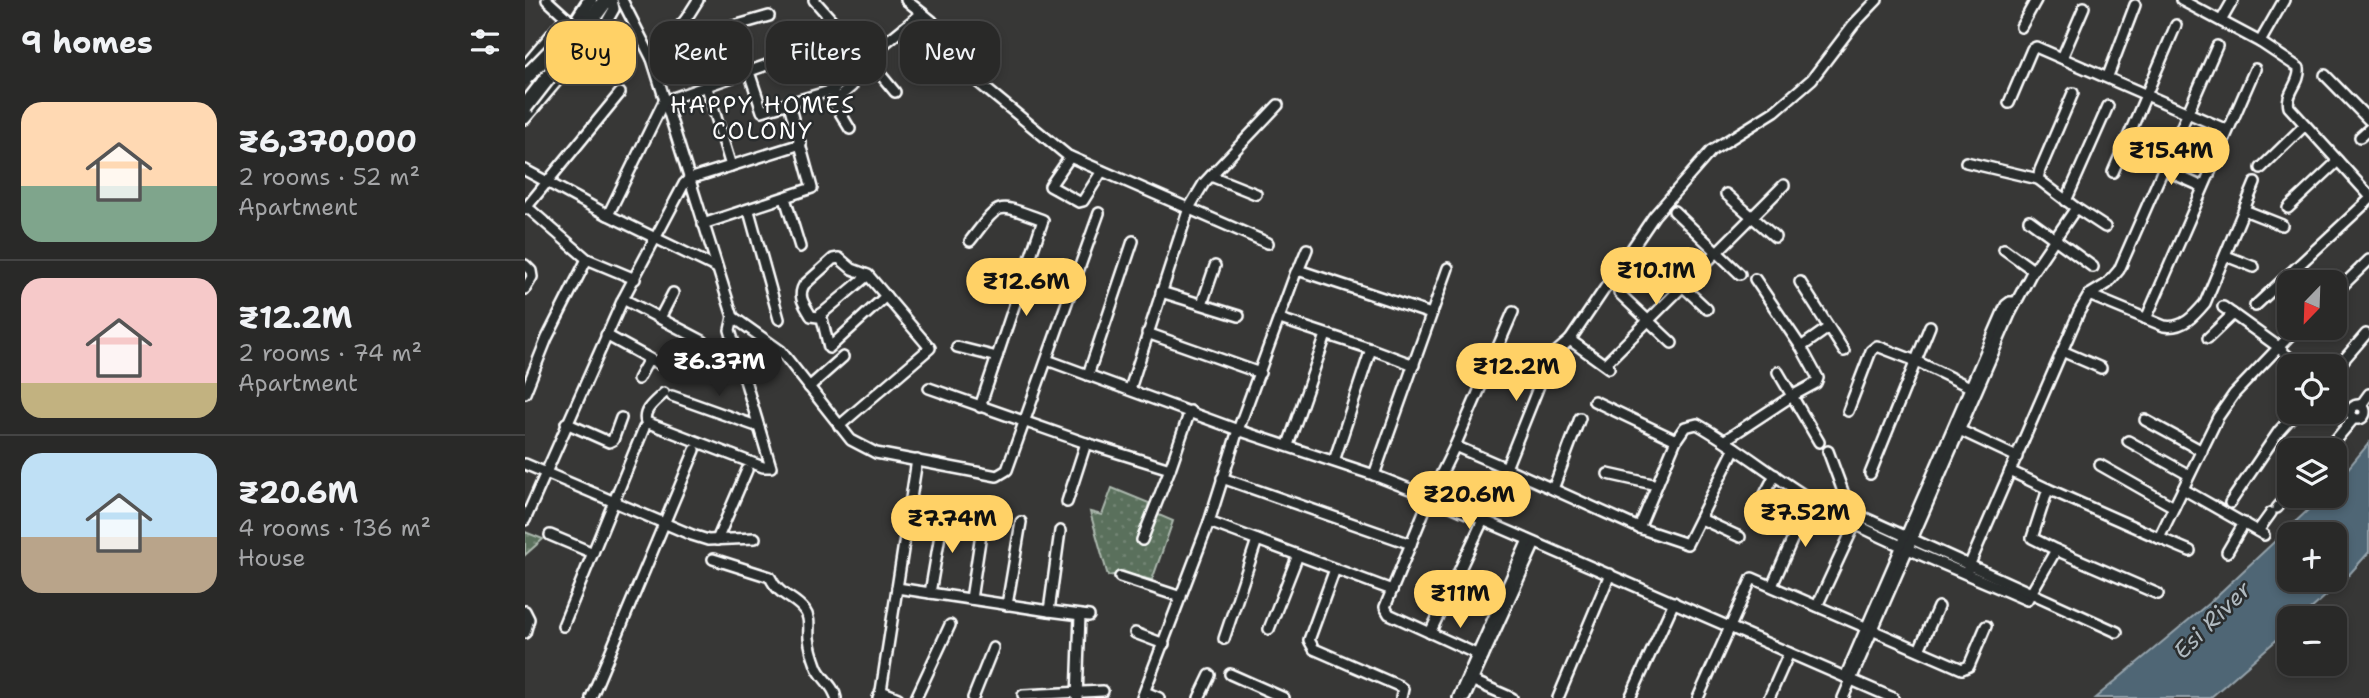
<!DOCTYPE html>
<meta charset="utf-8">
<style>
:root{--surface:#292928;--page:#353534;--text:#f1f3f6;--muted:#a5a6a8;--line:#454545;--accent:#ffd166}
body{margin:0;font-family:"Shantell Sans",sans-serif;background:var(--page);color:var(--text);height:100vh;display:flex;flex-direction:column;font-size:26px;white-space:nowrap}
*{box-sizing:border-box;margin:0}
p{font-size:23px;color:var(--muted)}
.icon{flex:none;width:38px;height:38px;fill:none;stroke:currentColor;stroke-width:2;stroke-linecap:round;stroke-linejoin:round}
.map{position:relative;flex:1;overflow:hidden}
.details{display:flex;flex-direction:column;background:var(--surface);width:525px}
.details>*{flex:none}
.hud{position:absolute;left:21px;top:21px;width:665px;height:63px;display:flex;gap:14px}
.needle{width:46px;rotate:203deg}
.tools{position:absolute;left:1752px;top:270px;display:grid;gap:14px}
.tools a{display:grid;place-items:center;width:70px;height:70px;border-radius:14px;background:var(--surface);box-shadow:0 4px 10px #0003,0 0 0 2px var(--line);font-size:35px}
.price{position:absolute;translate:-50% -60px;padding:0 16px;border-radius:24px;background:var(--accent);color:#111;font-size:23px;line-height:46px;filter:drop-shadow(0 2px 4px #0008)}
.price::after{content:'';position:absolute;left:50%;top:42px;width:21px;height:16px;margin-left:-10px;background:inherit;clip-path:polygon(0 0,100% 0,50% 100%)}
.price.active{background:#222;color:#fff}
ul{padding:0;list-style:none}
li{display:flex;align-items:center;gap:21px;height:175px;padding:0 21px}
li+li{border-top:2px solid var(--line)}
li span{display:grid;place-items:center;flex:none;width:196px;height:140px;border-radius:21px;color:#555}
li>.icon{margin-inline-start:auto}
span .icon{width:84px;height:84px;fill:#fffc;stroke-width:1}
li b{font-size:30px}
h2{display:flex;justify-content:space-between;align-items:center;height:84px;padding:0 21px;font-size:30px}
.chip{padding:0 24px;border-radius:21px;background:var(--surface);box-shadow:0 4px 10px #0003,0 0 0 2px var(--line);font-size:24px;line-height:63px}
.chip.active{background:var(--accent);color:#111}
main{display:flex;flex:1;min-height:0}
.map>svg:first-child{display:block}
.park{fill:url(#park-dots);stroke:#acb8ae;stroke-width:2}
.water{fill:#4f6674;stroke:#95a3ac;stroke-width:2;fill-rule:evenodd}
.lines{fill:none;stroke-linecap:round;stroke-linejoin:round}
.minor-casing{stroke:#fff;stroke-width:14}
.major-casing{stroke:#fff;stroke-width:18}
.highway-casing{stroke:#fff;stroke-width:19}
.minor{stroke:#2a2d2e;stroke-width:9}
.major{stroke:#2a2d2e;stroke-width:12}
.highway{stroke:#2a2d2e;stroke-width:14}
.highway-bridge-casing{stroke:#fff;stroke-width:19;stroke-linecap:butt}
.highway-bridge{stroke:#2a2d2e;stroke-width:14}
.labels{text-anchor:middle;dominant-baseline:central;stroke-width:5;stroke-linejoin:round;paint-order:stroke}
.neighbourhood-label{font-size:23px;letter-spacing:2px;fill:#fff;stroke:#2a2d2e}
.water-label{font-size:23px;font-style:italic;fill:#b0bac0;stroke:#2a2d2e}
</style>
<main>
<section class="details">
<h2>9 homes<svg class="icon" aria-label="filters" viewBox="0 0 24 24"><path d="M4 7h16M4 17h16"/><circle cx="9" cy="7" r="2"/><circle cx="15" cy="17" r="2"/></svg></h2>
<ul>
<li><span style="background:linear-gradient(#ffd9b3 60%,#7fa58c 0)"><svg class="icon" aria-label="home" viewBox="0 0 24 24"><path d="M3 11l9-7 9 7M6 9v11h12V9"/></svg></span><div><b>₹6,370,000</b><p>2 rooms · 52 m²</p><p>Apartment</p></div></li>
<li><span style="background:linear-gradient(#f6c9c9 75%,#c2b280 0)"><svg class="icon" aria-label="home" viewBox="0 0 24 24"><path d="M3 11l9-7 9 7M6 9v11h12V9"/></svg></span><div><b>₹12.2M</b><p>2 rooms · 74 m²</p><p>Apartment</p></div></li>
<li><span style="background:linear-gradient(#bfe0f5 60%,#b9a48a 0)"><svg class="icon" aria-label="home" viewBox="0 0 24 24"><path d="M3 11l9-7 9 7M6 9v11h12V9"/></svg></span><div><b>₹20.6M</b><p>4 rooms · 136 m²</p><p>House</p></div></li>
</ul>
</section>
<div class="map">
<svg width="1844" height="698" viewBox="0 0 1844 698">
<defs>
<pattern id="park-dots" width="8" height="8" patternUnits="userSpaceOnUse" patternTransform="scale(1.75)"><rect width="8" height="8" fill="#5a705c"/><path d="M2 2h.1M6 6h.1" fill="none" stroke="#738574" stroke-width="1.8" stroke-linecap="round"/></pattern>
</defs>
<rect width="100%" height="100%" fill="#373736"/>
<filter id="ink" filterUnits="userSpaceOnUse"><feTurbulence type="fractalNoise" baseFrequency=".0143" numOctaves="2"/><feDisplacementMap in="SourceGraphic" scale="14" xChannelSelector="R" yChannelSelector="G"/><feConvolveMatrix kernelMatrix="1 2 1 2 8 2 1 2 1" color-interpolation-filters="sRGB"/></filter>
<g filter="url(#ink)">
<g class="park">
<polygon points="587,488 624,503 622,510 648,521 627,580 598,573 583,576 565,512 577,515"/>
<polygon points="0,532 18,539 0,555"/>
</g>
<path class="water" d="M1844,443V552L1822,577L1776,618H1764V629L1685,698H1570L1684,603L1799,495H1810V484ZM1764,534H1810V579H1764Z"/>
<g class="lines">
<g class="minor-casing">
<g id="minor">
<polyline points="22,0 44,20"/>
<polyline points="97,0 127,59 208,317 256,351 326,440 351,453 472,476 482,470 574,213"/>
<polyline points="381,0 407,21 454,83 543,156 743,243"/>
<polyline points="1656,0 1735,42 1759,0"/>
<polyline points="161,19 206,166"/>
<polyline points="1696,21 1708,0"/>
<polyline points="1496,27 1511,0"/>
<polyline points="199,29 214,75"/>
<polyline points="167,38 244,16"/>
<path d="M1735,42L1774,68C1776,83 1760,93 1764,107L1844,195"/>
<polyline points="342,58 370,92"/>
<polyline points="1537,58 1559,7"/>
<polyline points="127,59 161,19 173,0"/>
<polyline points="0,66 41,17"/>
<polyline points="224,72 237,111 308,90 343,57 397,13"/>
<polyline points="1800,75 1844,120"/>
<polyline points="1583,76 1610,5"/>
<polyline points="306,91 312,99 311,106 325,129"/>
<polyline points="312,99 327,86"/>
<polyline points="1484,103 1507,49 1511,47 1702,130"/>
<polyline points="0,119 81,23 89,9 87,0"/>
<polyline points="1835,137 1844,129"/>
<polyline points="545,157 525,186 554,202 558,201 577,171"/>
<polyline points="1736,168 1780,125"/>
<polyline points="1638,169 1678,187"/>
<polyline points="0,170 83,215 192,268"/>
<polyline points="1588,172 1651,25"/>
<polyline points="686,176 731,194"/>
<polyline points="1513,179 1515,170 1548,93"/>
<polyline points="1201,194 1250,237"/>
<polyline points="260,198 275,247"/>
<polyline points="1541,201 1583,106"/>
<polyline points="2,207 62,259 110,279"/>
<polyline points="1551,208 1580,227"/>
<polyline points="1763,208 1813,161"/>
<polyline points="0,209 95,93"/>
<polyline points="1719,210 1757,225"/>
<polyline points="224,211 254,319"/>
<polyline points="1149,211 1215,274"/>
<polyline points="83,215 139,101 296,46 312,26 289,0"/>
<polyline points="1504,220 1568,267"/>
<polyline points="178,224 287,188 264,104"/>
<path d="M445,241C477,200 470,203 518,220L455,407"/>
<polyline points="1479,249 1508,270"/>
<polyline points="1701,256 1729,267"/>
<polyline points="0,265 6,271 7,277 0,289"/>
<polyline points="1136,266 1182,309"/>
<polyline points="773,271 782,249"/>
<polyline points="1275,282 1319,351"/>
<polyline points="636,292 714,316"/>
<polyline points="1094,293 1147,343"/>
<polyline points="1810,293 1844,260"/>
<path d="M1564,295L1639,326C1658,329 1669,316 1680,303L1730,183"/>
<polyline points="98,299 178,341"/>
<polyline points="677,304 690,266"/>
<polyline points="1730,306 1844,200"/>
<polyline points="1698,307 1752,346 1773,366"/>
<polyline points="296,314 304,348 361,296"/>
<polyline points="135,318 148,293"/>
<polyline points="755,319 846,349 889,365"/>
<polyline points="1621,319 1730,69"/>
<polyline points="622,333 735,373"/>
<polyline points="81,335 134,364"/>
<polyline points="1683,338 1708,314"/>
<polyline points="432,347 472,357"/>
<polyline points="1276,347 1303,328"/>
<polyline points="1537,351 1576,368"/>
<polyline points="522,360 713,430 849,475 905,497 1368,698"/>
<polyline points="1080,364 1259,185"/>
<polyline points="1084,368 1045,340 1129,216 1186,151 1250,111 1287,79 1328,25 1352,0"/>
<polyline points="1810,370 1841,334"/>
<polyline points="1253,372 1294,442"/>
<polyline points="563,375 608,241"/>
<polyline points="113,379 124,359"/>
<polyline points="284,387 318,357"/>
<polyline points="404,388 561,443"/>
<polyline points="605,389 664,208 679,183 753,105"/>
<polyline points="0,393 22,338 62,259"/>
<path d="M139,393C131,401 117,410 121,422L238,467H246L205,330L208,317"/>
<polyline points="147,396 234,427"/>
<polyline points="1069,401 1151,440 1114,528"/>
<circle cx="1833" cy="412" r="7"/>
<polyline points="1836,405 1844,394"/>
<polyline points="1323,411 1346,351 1352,346 1391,361 1449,389"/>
<polyline points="1620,420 1677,451"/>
<polyline points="41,423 84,442 88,440 96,418"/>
<path d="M314,426L405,348L343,275L327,269L314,258L308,259L279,285C272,297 280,305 286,316L293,317L343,275"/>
<polyline points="1430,428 1492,457"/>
<path d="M1151,440L1160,427L1172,424C1218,450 1257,484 1302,509C1366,545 1436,571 1502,600L1531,550L1507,538L1523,489L1485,471"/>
<polyline points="1200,440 1267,396 1291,383 1293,378 1276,347 1230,279"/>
<polyline points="1603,441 1664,475"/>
<polyline points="763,445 801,335"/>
<polyline points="930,446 981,468 1023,363 1031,352 1045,340"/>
<polyline points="1802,450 1829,418"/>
<polyline points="1303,451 1320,497 1309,507"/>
<polyline points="809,461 846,349"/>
<polyline points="0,464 167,535 183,540 230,538"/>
<polyline points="1575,465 1649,507"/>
<polyline points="981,468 1114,528 1162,544 1210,448"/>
<polyline points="1083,474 1132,485"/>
<polyline points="1345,474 1405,326"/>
<polyline points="849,475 923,268"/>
<polyline points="697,478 886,544"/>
<polyline points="1028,489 1055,418"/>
<polyline points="1523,489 1634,538 1693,417 1709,394 1773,327"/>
<polyline points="1658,489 1739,535"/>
<polyline points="542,502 561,443 645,469"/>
<polyline points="1705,503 1754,431 1772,411"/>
<polyline points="1752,508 1764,494"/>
<polyline points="1301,509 1318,508 1592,632"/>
<polyline points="1229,515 1250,475"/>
<polyline points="1176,519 1215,537"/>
<polyline points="0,520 98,299 159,184 164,179 276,144"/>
<polyline points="684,522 867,590"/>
<polyline points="1733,531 1746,513"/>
<polyline points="25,535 68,553"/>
<polyline points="1634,538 1665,551"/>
<polyline points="192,540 222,470"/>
<polyline points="617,540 645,469 665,411"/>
<polyline points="1531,550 1633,594"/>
<polyline points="1702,552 1719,523"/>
<path d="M188,559L245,577C254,597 269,596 280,611C286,619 283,629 284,638C285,647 288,657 291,665C295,678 309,685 311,698"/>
<polyline points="810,569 784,640 789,649 874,686 878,689 876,698"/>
<polyline points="1441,573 1554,312 1564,295 1582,284 1594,270 1692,46"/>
<polyline points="595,577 656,597"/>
<polyline points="1247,586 1285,499"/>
<polyline points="372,588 524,611 535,531"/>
<polyline points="405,593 419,512"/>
<polyline points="446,599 459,514"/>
<polyline points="482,605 496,522"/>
<polyline points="1292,606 1330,524"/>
<polyline points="0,611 4,619 0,633"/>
<polyline points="524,611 564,616"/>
<polyline points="38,626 119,428"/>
<polyline points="744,629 773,555"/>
<polyline points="610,633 639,644"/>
<polyline points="905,633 958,520"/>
<polyline points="699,639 732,540"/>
<polyline points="1394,650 1413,607"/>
<polyline points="958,657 864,614 860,607 905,497 930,446 988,312"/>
<polyline points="705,674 759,698"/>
<polyline points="1320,677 1481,305 1485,302 1491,302"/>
<polyline points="944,679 987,698"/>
<polyline points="356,691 373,698"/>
<polyline points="620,692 634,698"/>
<polyline points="498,695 578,691"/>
<polyline points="940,697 1010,543"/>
<polyline points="66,698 170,450"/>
<polyline points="353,698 356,691 392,460"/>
<polyline points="391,698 425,625"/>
<polyline points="448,698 468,648"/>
<polyline points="552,698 555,615"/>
<polyline points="617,698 684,522 713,430 771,272 776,271 906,314"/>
<polyline points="674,698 685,675"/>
<polyline points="933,698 1003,540"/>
<polyline points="1033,698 1085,574"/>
<polyline points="1105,698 1149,602"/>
<polyline points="1173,698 1227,578 1437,669 1444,666 1461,626"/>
<polyline points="1244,698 1264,653"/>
<polyline points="1318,698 1485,314 1506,274 1551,208 1513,179 1441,162"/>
</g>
</g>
<g class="major-casing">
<polyline id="major" points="48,26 65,0"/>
</g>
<g class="highway-casing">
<polyline id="highway" points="55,35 81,0"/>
</g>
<use href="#minor" class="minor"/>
<use href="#major" class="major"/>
<use href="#highway" class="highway"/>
<g class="highway-bridge-casing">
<g id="highway-bridge">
<polyline points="0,78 55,21"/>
<polyline points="0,107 62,27"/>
</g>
</g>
<use href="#highway-bridge" class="highway-bridge"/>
</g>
</g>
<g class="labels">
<g class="neighbourhood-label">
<text x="238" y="105">HAPPY HOMES<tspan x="238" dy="26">COLONY</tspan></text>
</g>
<g class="water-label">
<text transform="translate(1687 620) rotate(-45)">Esi River</text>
</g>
</g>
</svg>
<div class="tools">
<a><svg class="needle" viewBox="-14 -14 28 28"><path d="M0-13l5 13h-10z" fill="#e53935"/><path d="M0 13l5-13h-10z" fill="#a5a6a8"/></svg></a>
<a><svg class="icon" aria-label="locate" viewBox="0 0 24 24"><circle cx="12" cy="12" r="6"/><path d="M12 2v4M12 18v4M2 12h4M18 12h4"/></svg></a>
<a><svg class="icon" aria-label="layers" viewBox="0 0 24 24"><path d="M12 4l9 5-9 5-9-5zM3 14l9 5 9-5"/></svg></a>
<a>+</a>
<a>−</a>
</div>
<b class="price" style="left:1646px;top:187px">₹15.4M</b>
<b class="price" style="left:1131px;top:307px">₹10.1M</b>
<b class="price" style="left:501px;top:318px">₹12.6M</b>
<b class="price active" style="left:194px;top:398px">₹6.37M</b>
<b class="price" style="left:991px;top:403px">₹12.2M</b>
<b class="price" style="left:944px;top:531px">₹20.6M</b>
<b class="price" style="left:1280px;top:549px">₹7.52M</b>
<b class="price" style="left:427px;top:555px">₹7.74M</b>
<b class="price" style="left:935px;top:630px">₹11M</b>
<div class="hud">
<a class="chip active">Buy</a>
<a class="chip">Rent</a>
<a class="chip">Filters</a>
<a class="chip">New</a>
</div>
</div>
</main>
